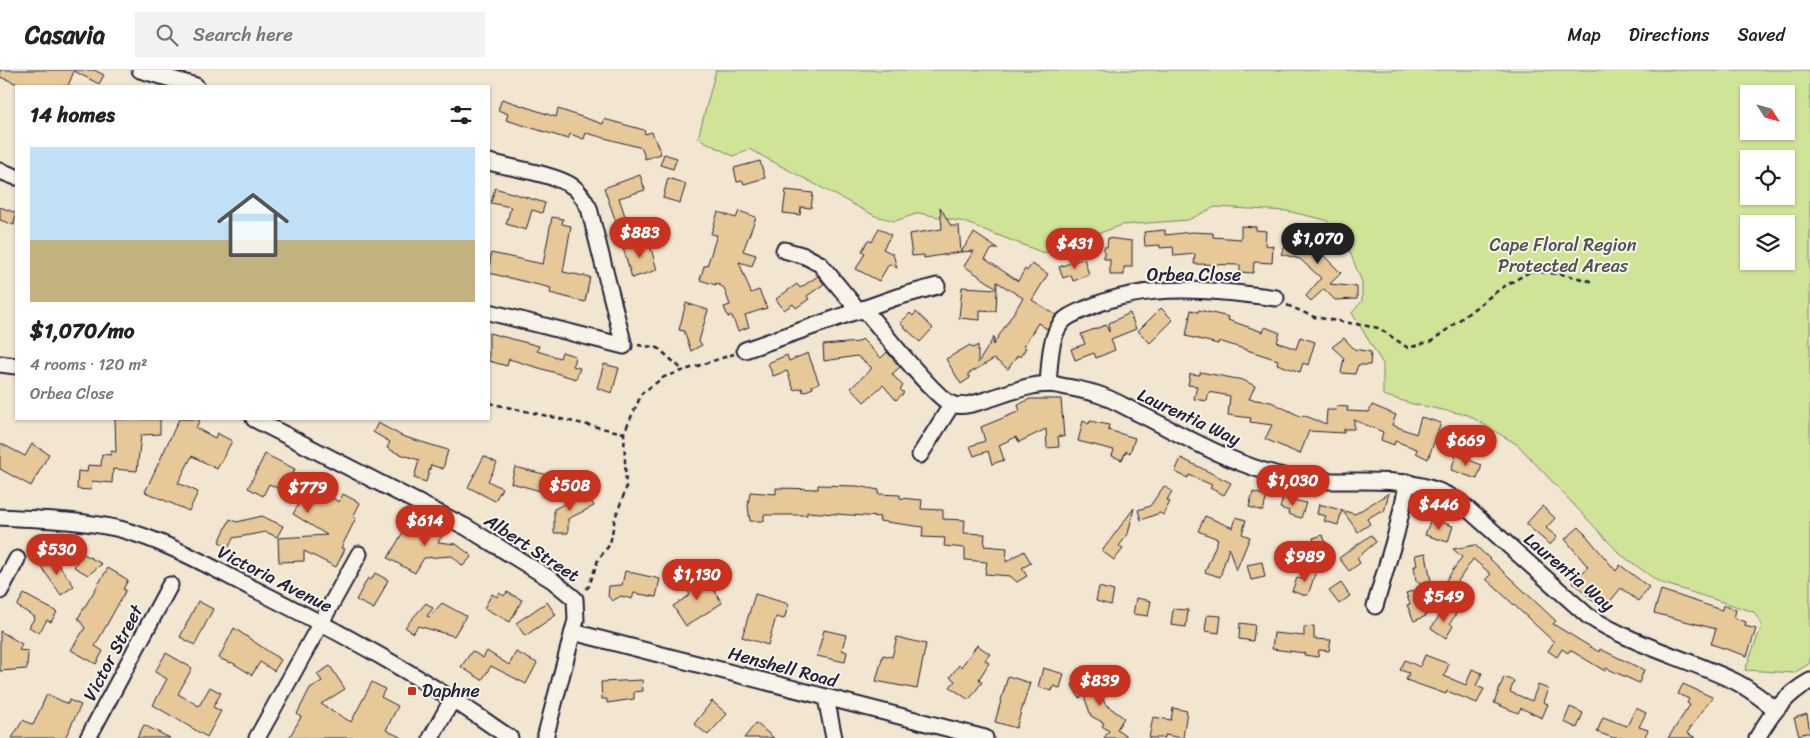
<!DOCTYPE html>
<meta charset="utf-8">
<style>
:root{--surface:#fff;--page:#f2f2f2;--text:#222;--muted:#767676;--line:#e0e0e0;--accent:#c8321e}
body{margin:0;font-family:Sriracha,sans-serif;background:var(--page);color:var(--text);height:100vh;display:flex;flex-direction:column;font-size:19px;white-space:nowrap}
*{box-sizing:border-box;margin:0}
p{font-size:16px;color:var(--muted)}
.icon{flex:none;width:28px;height:28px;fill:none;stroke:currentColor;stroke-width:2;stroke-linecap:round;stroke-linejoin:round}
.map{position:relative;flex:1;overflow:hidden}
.side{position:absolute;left:15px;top:15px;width:475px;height:335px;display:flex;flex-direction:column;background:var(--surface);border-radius:0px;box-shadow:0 1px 4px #0004}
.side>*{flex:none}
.needle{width:32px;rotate:126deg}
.tools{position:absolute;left:1740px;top:15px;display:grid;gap:10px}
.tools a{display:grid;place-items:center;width:55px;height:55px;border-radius:0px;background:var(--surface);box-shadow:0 1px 4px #0004;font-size:25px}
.price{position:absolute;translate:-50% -42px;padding:0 11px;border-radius:18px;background:var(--accent);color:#fff;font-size:16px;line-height:32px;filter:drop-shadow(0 1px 2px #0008)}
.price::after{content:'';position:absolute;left:50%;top:30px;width:15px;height:11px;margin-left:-8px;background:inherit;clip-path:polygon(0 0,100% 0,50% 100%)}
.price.selected{background:#222;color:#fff}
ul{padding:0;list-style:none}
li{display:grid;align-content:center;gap:10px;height:265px;padding:0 15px}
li+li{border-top:1px solid var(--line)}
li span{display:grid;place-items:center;height:155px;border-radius:0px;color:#555}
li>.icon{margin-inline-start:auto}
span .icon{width:90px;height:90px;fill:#fffc;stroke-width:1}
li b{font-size:21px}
h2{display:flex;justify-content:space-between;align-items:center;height:60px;padding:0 15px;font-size:21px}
header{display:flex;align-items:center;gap:30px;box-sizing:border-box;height:70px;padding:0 25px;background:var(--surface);border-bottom:1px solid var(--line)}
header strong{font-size:24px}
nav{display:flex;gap:28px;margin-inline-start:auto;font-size:18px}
.search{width:350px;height:45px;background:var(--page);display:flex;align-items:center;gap:12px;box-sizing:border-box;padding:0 18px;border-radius:0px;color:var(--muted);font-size:19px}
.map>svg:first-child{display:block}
.green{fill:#d0e498;stroke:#79836a;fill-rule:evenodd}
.building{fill:#e6c899;stroke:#22223b}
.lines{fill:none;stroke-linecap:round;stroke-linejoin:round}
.minor-casing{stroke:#22223b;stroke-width:19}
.path{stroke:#22223b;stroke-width:2.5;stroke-dasharray:5 4;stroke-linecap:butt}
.minor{stroke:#f7f3e8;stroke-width:15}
.poi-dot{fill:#c8321e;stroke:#f7f3e8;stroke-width:2}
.labels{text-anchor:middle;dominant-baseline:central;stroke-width:4;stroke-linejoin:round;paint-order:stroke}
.park-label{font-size:18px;fill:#4e5252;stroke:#f7f3e8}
.street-label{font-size:18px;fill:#22223b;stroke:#f7f3e8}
.poi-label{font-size:18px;fill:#22223b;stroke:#f7f3e8;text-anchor:start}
</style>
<header>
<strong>Casavia</strong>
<div class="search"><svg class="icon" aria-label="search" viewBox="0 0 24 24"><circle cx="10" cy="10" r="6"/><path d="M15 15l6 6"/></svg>Search here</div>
<nav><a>Map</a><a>Directions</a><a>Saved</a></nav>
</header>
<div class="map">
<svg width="1810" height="668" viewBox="0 0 1810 668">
<rect width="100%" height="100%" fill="#f2e6d0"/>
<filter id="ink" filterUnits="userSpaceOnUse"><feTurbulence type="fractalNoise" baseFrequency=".02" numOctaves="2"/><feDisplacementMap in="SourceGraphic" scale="10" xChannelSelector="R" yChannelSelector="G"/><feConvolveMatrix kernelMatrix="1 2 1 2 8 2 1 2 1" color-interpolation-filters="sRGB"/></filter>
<g filter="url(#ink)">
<path class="green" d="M716,0H1810V593L1794,603L1745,600L1762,555L1754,542L1659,512L1620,484L1518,375L1468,345L1413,334L1383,325V294L1352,243L1362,231V212L1345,170L1326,150L1287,141L1215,137L1188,150L1122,155L1044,183L964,152L919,143L895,151L875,146L749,79L733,86L698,68ZM1749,24H1786V61H1749ZM1749,89H1786V126H1749ZM1749,154H1786V191H1749Z"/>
<g class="building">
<polygon points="0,0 94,0 104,5 99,14 74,1 68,16 23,16 0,7"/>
<polygon points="502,29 556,47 558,39 603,54 604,49 644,60 645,64 652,62 661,84 645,89 642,78 586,63 584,69 570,64 568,69 506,50 508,44 498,40"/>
<polygon points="664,84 677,88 673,99 660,95"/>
<polygon points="760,91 765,108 744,114 743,111 737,112 734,98"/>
<polygon points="640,105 645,120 619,128 626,149 616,152 604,118"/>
<polygon points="668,108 686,114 680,133 663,128"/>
<polygon points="495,118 545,133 542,143 532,140 526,160 506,154 511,137 491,133"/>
<polygon points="786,120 813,123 811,138 801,137 800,145 783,143"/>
<polygon points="0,137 16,143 14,155 0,150"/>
<polygon points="940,137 951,156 959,156 961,182 924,188 924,185 912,186 909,164 942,159"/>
<polygon points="739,141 756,147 743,181 756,185 752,196 739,192 751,223 759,220 767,238 745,245 749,257 738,261 732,246 728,247 724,237 730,235 724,218 716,213 716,215 700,210 704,196 707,196 717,165 711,164 718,142 736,148"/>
<polygon points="552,147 563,149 562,154 571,156 563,202 590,207 585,232 550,223 551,218 489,203 491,183 543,194"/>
<polygon points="1241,156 1256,157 1256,160 1266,161 1265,175 1273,176 1272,193 1254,192 1253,203 1240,202 1240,195 1194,194 1195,184 1174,186 1173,177 1160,178 1160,175 1145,176 1144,162 1165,160 1165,165 1191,162 1213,163 1213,167 1241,169"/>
<polygon points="879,158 891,165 883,179 893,184 897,198 889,194 879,211 856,199 865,183 862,181 868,170 872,172"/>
<polygon points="1297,160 1315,164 1329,177 1324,186 1341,203 1330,214 1357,217 1357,229 1335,230 1324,219 1311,231 1306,226 1321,208 1300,189 1281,184 1289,167 1293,168"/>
<polygon points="974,163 998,179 992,179 985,189 1018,211 1025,199 1027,201 1032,194 1048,204 1032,230 1056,245 1047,259 1038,253 1023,277 1026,278 1020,287 1018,285 1008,299 994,289 968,304 970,308 961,314 946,289 970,275 973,278 978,275 978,293 994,267 993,275 1023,228 997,212 997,218 964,196 974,181 961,182"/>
<polygon points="1108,168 1132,171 1132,197 1124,197 1124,205 1110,205 1110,189 1104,189 1104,177 1107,177"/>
<polygon points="649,171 657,200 632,208 623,178"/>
<polygon points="1084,188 1089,205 1073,211 1071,205 1063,208 1059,197"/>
<polygon points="818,206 824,214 807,226 809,229 796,238 793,234 784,240 776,229 797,214 800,218"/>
<polygon points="962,217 997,219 996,241 980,240 980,250 959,248"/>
<polygon points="686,233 708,240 699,271 702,275 691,281 684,261 679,260"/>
<polygon points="1161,238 1173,250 1150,273 1138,261"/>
<polygon points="1191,240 1198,242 1199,240 1229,247 1228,250 1263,262 1265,257 1280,263 1277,272 1296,279 1300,267 1315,272 1308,295 1303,293 1300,302 1277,294 1278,290 1247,280 1219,271 1218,274 1186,266"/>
<polygon points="916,242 933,258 920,272 900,253 910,243 913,246"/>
<polygon points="1130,243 1136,259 1111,269 1115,280 1096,288 1094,283 1075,290 1071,279 1085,274 1081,264 1106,255 1109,262 1109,253"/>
<polygon points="489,263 539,276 537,281 560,288 562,282 575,286 573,296 580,298 576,309 509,289 507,296 489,291"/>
<polygon points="1344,268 1354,279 1371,282 1370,295 1358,295 1355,304 1341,303 1344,288 1332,277"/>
<polygon points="862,269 881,288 887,282 900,297 892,304 903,316 900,319 904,323 896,330 883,315 864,332 851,318 872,298 857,286 824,291 823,275 859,272"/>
<polygon points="808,283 819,313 812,316 813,318 803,322 802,318 794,320 787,301 773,306 768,293 787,285 789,291"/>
<polygon points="604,294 619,298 612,323 597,318"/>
<polygon points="1200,302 1243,310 1255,316 1249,329 1271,332 1302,347 1303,345 1326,354 1327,340 1336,340 1337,336 1348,337 1347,341 1369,342 1372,335 1396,345 1392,355 1416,364 1421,347 1441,353 1428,389 1416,383 1417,379 1395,371 1394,375 1381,370 1383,362 1354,350 1354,359 1344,359 1344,363 1309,361 1300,384 1265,369 1272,355 1250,352 1251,348 1228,345 1230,326 1209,322 1207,331 1194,329 1197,316 1188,315 1190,304 1200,305"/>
<polygon points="1030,329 1061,329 1064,367 1058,366 1059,377 1047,378 1046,359 1019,372 1016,367 999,375 1004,390 992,394 988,381 974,386 970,376 985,371 981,357 1020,341 1018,335"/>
<polygon points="115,349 160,349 160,364 141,365 137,401 113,399 112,413 92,411 91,420 77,419 78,401 87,402 88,395 101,396 102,384 111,385 111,381 116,382"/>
<polygon points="179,349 200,349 196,358 215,368 217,363 232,371 217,399 192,386 178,413 198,422 189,441 145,422"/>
<polygon points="1083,351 1089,354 1090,351 1109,355 1108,360 1135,368 1130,383 1126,381 1122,390 1112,386 1114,380 1078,371"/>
<polygon points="378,353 402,366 448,380 443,399 431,395 426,412 414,408 419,390 397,383 387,378 390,372 373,362"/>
<polygon points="0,373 25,386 32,374 49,384 31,416 0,399"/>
<polygon points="265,384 295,399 292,405 339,432 343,424 360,433 353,447 356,448 341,478 345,479 336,497 304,481 304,491 279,492 278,468 327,465 293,444 301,430 269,414 263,426 248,418"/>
<polygon points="1456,385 1482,395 1477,409 1451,400"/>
<polygon points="484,386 497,393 488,411 502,418 495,431 468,417"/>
<polygon points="1181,388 1231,413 1224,425 1210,418 1212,415 1189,405 1188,408 1175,402"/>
<polygon points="515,397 556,407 552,424 511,413"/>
<polygon points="818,415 857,416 879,420 878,424 900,425 900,428 922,430 921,439 943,440 943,449 965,450 964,463 985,464 984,476 1007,478 1006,492 1024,481 1031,493 1022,498 1027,506 1017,512 1010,506 985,504 987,492 965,490 965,478 944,476 945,468 922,467 923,457 879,451 880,447 807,442 807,445 764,445 764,451 750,451 748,436 750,422 776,424 776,418 818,419"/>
<polygon points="1164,416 1172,421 1167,430 1170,432 1163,445 1160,443 1141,450 1138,440 1150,436"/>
<polygon points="1253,422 1267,426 1263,441 1249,437"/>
<polygon points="587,423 594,436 568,449 568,463 554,463 554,439"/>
<polygon points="1389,423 1384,442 1380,441 1367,449 1370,454 1358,462 1342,440 1338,455 1324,451 1326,446 1317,444 1319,434 1355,444"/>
<polygon points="1283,428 1306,433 1301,448 1288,444 1289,441 1280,438"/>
<polygon points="1542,436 1555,448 1546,458 1557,467 1550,475 1526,454"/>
<polygon points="1134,438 1128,464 1119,476 1123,479 1114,490 1102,481"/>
<polygon points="262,446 283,456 277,467 266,462 233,468 229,477 219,472 230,449 237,452"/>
<polygon points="1205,446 1233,458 1236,447 1246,450 1242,464 1250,467 1236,501 1229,478 1220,507 1205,502 1218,469 1198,461"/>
<polygon points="1431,449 1453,456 1448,472 1425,465"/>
<polygon points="434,453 446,460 438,472 456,474 472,486 463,496 452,486 424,488 415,503 388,488 407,455 414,458 416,454 424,458 426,455 431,458"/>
<polygon points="1579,457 1616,501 1620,495 1649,517 1638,531 1621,518 1603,540 1573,512 1588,497 1565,469"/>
<polygon points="1323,465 1331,490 1314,495 1310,481 1317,479 1313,468"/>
<polygon points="1371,465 1376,472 1357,488 1360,493 1349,501 1339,488"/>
<polygon points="1475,475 1556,551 1553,554 1599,582 1600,579 1644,600 1639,613 1606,598 1605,601 1570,580 1568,583 1562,579 1557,587 1548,581 1554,572 1486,509 1491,504 1473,489 1454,517 1457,519 1447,533 1436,525 1462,487 1453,479"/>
<polygon points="82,483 102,494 88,505 74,497"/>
<polygon points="1426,483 1427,490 1433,522 1416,511 1414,496 1417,496 1415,485"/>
<polygon points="52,486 74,516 61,525 40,495"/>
<polygon points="1262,492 1265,507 1251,510 1247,495"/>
<polygon points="108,498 128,510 123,519 126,520 95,576 103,581 96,594 71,580 85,558 78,548"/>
<polygon points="1306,498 1316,501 1308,525 1303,525 1292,521 1297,508 1302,509"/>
<polygon points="625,501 660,509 656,527 634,523 632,529 621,526 612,531 608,526 609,516 622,515"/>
<polygon points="375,503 388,510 374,539 356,530 368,508 371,510"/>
<polygon points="700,506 706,516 710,513 722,533 686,556 673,536 690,525 684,514"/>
<polygon points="1341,513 1350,526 1339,534 1329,521"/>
<polygon points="1099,517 1114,521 1111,535 1096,531"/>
<polygon points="1415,520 1426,546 1414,551 1407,535 1410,534 1406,523"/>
<polygon points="1661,520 1722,540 1723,535 1736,540 1734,548 1746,552 1745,556 1756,559 1747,586 1711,574 1716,559 1654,543"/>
<polygon points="507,522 522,530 510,552 484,538 492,524 497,527 499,523 504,526"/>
<polygon points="24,524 57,542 51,552 47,550 39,563 29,557 35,547 17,536"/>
<polygon points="755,524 789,534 784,549 776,547 768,575 742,567"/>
<polygon points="1136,528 1151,531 1148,546 1133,544"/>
<polygon points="198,531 213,539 195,575 180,567"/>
<polygon points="547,532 556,545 525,566 516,553"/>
<polygon points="426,533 433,538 427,546 429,547 442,533 466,546 454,566 418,556 413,563 405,557"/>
<polygon points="1173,539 1188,540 1186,557 1171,555"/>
<polygon points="1444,539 1456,544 1450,553 1453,556 1446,568 1431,558"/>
<polygon points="1207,545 1221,546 1219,563 1205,561"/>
<polygon points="1240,553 1255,555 1253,571 1239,569"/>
<polygon points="1314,556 1314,569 1331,570 1329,581 1319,580 1318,587 1304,585 1305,583 1272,579 1274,563 1304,566 1304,557"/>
<polygon points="234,558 281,590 274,601 260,592 252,605 231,592 230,593 219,588"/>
<polygon points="824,560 846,565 842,580 847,582 845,592 817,586"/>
<polygon points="0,561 22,574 19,580 28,581 27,599 0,601"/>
<polygon points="897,567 926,574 917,619 876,611 883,585 892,587"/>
<polygon points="977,575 990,584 985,590 989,593 979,609 982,612 969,630 950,617 955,611 950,607 959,595 961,597"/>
<polygon points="472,581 483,588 487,581 509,595 516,582 537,593 526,614 491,596 482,610 461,597"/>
<polygon points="166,583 192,598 178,624 199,636 210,617 221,623 213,637 221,641 207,667 153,635 167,609 155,602"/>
<polygon points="1425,585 1449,594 1444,606 1466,615 1472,599 1482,603 1476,616 1484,619 1477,633 1447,621 1446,624 1406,610 1409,603 1400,600 1405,590 1420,597"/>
<polygon points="330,596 345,619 321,634 351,652 372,612 385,619 381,627 398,636 386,660 402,668 289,668 301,647 297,644 310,618 322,611 317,604"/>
<polygon points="1043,598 1064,604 1060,618 1053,616 1052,621 1038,617"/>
<polygon points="1008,606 1030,613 1016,658 995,652"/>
<polygon points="1094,606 1105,634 1124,648 1117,659 1129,668 1104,668 1109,661 1102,656 1104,653 1091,646 1084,626 1079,628 1072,615"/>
<polygon points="1504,607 1514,611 1510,622 1532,631 1538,615 1548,619 1543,632 1548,634 1542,648 1521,638 1518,643 1494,633"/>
<polygon points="642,610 643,621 634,622 634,629 607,633 607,629 602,629 601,612"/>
<polygon points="1683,614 1712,627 1687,663 1696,668 1668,668 1690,635 1687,633 1689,629 1678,624"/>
<polygon points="47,624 68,634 69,630 81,635 65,668 12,668 23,650 33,655"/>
<polygon points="712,631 727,644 708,665 694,654"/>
<polygon points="1570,637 1583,643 1577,658 1564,652"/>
<polygon points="1173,638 1187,641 1183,668 1165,665 1165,668 1149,668 1153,647 1171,650"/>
<polygon points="1636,638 1646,643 1639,657 1648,660 1644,668 1613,668 1597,662 1603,647 1627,656"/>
<polygon points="1807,644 1810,662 1799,665 1794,648"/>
<polygon points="756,653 774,668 744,668"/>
<polygon points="144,655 170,668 137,668"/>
</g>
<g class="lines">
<g class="minor-casing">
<g id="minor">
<polyline points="140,0 196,16"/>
<path d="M489,92C511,98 554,104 572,116C580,121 584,130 589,138L624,276L489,242"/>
<polyline points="0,101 16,107"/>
<polyline points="784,180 805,186 820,194 859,241"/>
<path d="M864,239C880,258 933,326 951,334C971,343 1024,309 1057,315C1071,318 1084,320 1097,324C1113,329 1127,338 1142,345C1188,368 1237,397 1288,407C1346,419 1409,397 1461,433L1588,546C1633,575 1686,588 1734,611C1749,618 1762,629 1775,639"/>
<polyline points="745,280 897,227 937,216"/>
<polyline points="0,294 16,296"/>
<path d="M1048,314C1050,295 1049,266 1063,251C1070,244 1081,241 1090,237C1148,212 1215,220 1276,228"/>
<polyline points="254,349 466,457 552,510 575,529 576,550 545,668"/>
<polyline points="920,385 952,334"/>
<path d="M0,447C40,449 81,450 120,459C165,471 207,495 248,516C338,561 427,609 510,668"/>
<polyline points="0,521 17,489"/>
<polyline points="1375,536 1396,464 1408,412"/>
<polyline points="573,562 985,668"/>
<polyline points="826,628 834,668"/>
<polyline points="88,668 170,515"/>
<polyline points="257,668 359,484"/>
<polyline points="431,668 452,630"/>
<path d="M1757,668C1771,644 1785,625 1810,611"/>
</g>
</g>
<g class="path">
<polyline points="1287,235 1314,247 1379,258 1408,278 1432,271 1500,219 1531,201 1566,205 1594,212"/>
<polyline points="638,275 658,278 684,301"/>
<polyline points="489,333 624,363 642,323 664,307 734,284"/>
<polyline points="586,519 589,516 598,490 610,474 615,448 626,419 624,363"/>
</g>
<use href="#minor" class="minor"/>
</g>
</g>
<rect class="poi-dot" x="407" y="616" width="10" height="10" rx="2.5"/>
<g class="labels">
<g class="park-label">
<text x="1563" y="175">Cape Floral Region<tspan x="1563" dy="21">Protected Areas</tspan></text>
</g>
<g class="street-label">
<text x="1194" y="205">Orbea Close</text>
<text transform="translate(1189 347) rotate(25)">Laurentia Way</text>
<text transform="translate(532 478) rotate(33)">Albert Street</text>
<text transform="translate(1569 502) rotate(40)">Laurentia Way</text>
<text transform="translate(275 509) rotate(27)">Victoria Avenue</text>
<text transform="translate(113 583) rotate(-62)">Victor Street</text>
<text transform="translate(783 597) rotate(15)">Henshell Road</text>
</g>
<g class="poi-label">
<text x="422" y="621">Daphne</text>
</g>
</g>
</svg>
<div class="tools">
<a><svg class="needle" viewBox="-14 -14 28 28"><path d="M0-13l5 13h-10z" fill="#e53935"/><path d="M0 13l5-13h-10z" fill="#767676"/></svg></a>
<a><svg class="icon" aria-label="locate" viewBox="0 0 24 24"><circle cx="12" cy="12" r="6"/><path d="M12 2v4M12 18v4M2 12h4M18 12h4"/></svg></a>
<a><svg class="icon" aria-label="layers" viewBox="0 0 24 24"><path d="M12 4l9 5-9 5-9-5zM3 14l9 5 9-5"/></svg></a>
</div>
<b class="price" style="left:640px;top:189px">$883</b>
<b class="price selected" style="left:1318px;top:195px">$1,070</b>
<b class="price" style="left:1075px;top:200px">$431</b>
<b class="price" style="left:1466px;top:397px">$669</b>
<b class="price" style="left:1293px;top:437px">$1,030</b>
<b class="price" style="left:570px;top:442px">$508</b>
<b class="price" style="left:308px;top:444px">$779</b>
<b class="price" style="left:1439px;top:461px">$446</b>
<b class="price" style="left:425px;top:477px">$614</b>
<b class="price" style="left:57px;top:506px">$530</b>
<b class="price" style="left:1305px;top:513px">$989</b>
<b class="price" style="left:697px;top:531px">$1,130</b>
<b class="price" style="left:1444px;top:553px">$549</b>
<b class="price" style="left:1100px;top:637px">$839</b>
<section class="side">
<h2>14 homes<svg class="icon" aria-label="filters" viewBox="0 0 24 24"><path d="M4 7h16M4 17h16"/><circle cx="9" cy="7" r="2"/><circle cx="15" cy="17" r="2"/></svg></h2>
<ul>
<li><span style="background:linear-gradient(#bfe0f5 60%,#c2b280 0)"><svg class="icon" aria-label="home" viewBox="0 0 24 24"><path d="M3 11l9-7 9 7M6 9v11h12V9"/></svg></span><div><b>$1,070/mo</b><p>4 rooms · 120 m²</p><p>Orbea Close</p></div></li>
</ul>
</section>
</div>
